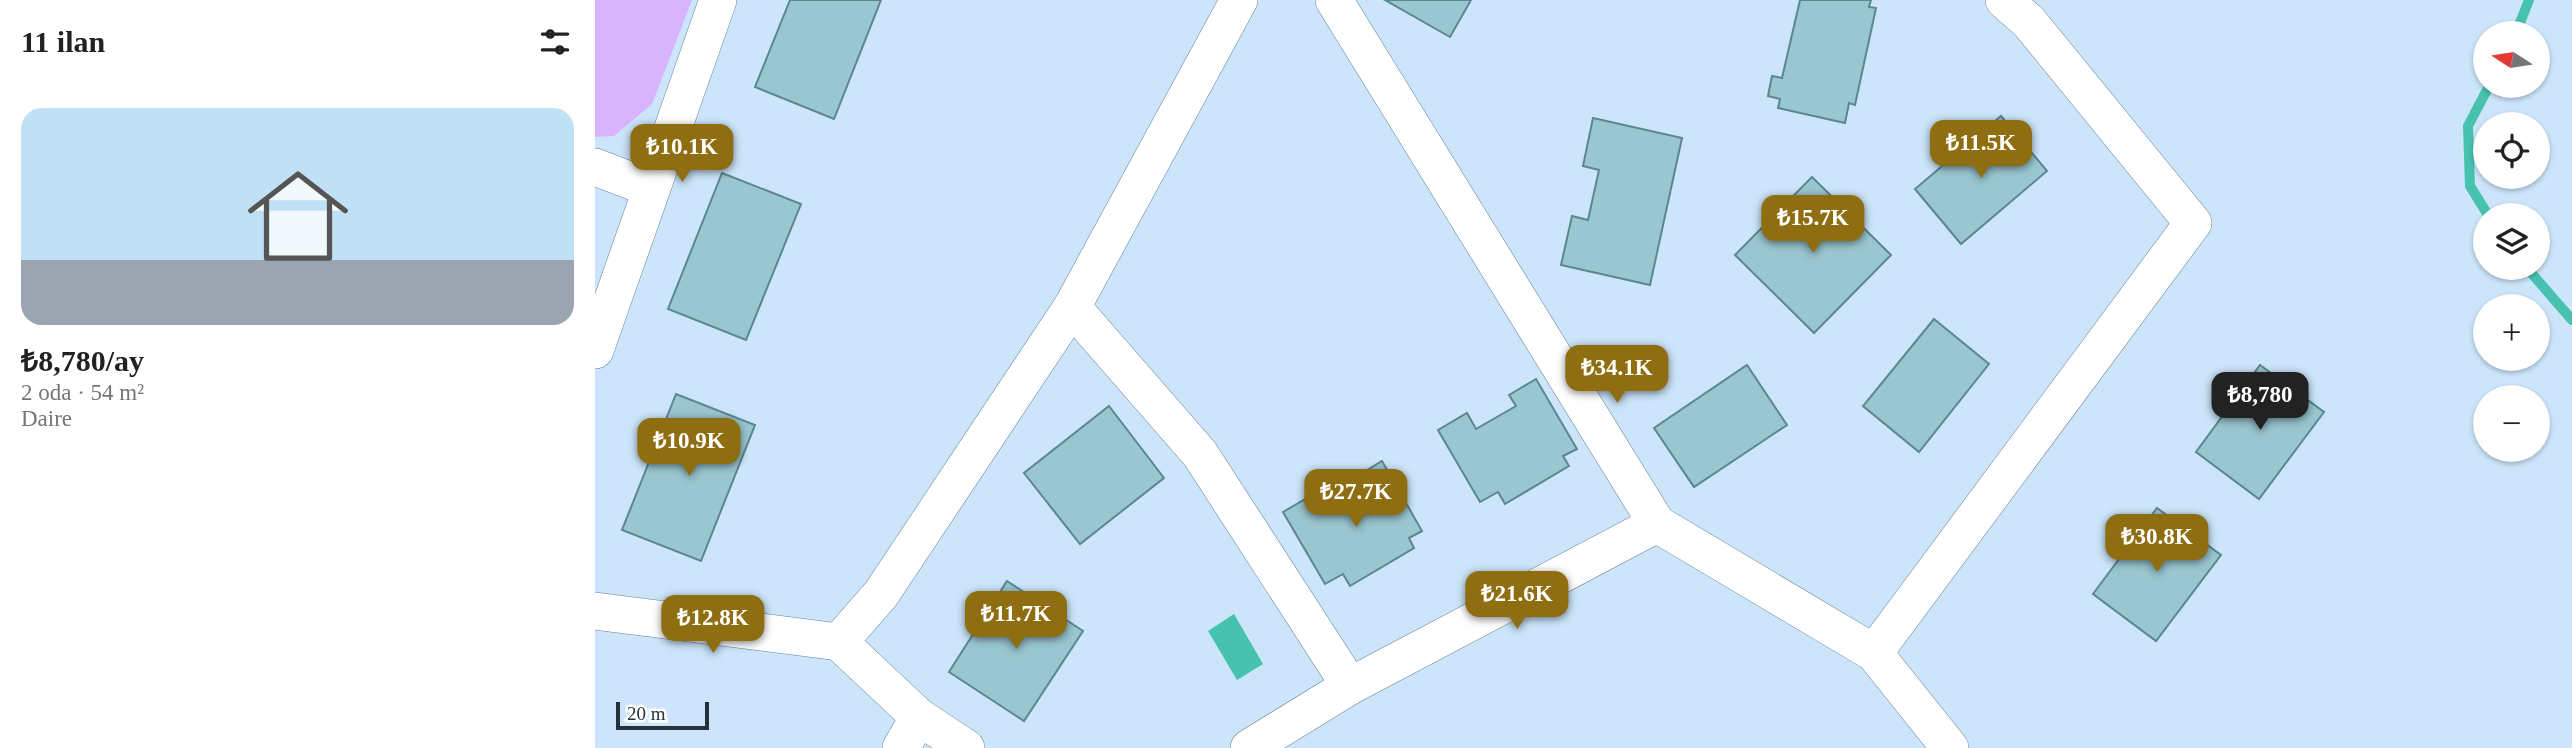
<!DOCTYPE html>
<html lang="tr">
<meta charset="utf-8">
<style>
:root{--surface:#fff;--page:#f6f6f6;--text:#222;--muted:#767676;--accent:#8f6d11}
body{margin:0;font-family:Georgia,serif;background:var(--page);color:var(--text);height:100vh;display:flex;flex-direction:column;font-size:26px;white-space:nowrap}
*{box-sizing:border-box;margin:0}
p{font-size:23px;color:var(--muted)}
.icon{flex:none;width:38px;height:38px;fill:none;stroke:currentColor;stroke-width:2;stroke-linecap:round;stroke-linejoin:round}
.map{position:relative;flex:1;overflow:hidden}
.side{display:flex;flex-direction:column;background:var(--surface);width:595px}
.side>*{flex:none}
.needle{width:46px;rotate:282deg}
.fabs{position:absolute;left:1878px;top:21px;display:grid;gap:14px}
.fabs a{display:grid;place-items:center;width:77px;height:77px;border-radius:50%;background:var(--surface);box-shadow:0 2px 5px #0004;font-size:35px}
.scale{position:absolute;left:21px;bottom:18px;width:93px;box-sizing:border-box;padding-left:7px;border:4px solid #25313b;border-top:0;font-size:19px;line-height:24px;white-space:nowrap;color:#25313b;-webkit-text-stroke:5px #fff;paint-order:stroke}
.price{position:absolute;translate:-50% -60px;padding:0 16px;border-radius:14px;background:var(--accent);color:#fff;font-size:23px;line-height:46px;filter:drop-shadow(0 2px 4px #0008)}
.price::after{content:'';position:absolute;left:50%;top:42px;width:21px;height:16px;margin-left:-10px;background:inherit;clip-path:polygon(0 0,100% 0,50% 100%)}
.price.selected{background:#222;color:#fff}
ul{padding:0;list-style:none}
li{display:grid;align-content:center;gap:14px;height:371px;padding:0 21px}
li span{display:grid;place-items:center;height:217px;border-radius:21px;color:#555}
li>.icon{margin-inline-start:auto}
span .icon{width:126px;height:126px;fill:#fffc;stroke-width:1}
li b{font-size:30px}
h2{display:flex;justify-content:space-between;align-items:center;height:84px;padding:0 21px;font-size:30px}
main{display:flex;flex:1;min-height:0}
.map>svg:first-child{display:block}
.green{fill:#d8b4fc}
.water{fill:#46c2ae}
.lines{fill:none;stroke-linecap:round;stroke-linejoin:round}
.stream{stroke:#46c2ae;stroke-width:10}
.building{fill:#99c6d0;stroke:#5b8791;stroke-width:2}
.minor-casing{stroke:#648199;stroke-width:38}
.minor{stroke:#fff;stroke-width:37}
</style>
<main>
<section class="side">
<h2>11 ilan<svg class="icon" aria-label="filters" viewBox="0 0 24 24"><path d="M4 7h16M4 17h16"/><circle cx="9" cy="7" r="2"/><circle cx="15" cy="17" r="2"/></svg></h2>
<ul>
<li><span style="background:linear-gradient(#bfe0f5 70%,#9aa5b1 0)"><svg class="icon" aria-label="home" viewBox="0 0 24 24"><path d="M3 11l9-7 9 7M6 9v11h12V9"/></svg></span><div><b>₺8,780/ay</b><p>2 oda · 54 m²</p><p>Daire</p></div></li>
</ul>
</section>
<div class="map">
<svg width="1977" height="748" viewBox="0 0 1977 748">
<rect width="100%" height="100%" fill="#cce5fb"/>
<polygon class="green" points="0,0 97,0 57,104 19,136 0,137"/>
<polygon class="water" points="639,614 668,664 642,680 613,631"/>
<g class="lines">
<g class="stream">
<polyline points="1921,33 1934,0"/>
<polyline points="1893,215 1875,186 1873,126 1894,86"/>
<polyline points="1932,268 1977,320"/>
</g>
</g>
<g class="building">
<polygon points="195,0 286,0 239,119 160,87"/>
<polygon points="790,0 876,0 855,37"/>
<polygon points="1205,0 1276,0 1274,7 1281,8 1260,105 1254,103 1250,123 1183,108 1185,99 1173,96 1177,76 1187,78"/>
<polygon points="1406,116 1452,171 1366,244 1320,189"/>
<polygon points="998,118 1087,138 1055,285 966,265 977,216 993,220 1004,170 988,166"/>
<polygon points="127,173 206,204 151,340 73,309"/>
<polygon points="1217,177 1296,255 1219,333 1140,255"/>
<polygon points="1339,319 1394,364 1324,452 1268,406"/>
<polygon points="1152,365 1192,425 1099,487 1059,428"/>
<polygon points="1665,365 1729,412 1664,499 1601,452"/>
<polygon points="941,379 982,449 968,456 974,466 910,504 903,492 885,502 843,430 872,413 881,429 921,406 914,395"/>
<polygon points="81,394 160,425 106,561 27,530"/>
<polygon points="514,406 569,478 485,544 429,473"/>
<polygon points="787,461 827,531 814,538 819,548 755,586 748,574 730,584 688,512 717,495 727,512 766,489 759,478"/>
<polygon points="1562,508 1626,555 1561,641 1498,594"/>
<polygon points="412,581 488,631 429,721 354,672"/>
</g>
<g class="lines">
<g class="minor-casing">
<g id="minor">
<polyline points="739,0 1062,524 1279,653 1355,748"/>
<polyline points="0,167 55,188"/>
<polyline points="477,307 605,454 755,686"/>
<polyline points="0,350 123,0"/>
<polyline points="0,611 244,642 324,717 371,748"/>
<polyline points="244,642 286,594 477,307 644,0"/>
<polyline points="1279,653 1598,223 1434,22 1409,0"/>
<polyline points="306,748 324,717"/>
<polyline points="654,748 755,686 1062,524"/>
</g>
</g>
<use href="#minor" class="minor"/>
</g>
</svg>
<div class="fabs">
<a><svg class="needle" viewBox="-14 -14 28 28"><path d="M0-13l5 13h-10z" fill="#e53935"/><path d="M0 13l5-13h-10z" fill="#767676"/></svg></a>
<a><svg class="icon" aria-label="locate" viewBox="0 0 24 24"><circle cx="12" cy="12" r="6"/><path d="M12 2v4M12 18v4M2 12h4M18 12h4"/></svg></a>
<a><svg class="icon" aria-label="layers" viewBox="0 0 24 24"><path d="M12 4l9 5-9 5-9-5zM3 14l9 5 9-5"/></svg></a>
<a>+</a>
<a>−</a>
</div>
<div class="scale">20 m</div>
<b class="price" style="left:1386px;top:180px">₺11.5K</b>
<b class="price" style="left:87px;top:184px">₺10.1K</b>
<b class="price" style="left:1218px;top:255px">₺15.7K</b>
<b class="price" style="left:1022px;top:405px">₺34.1K</b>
<b class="price selected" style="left:1665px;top:432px">₺8,780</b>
<b class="price" style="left:94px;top:478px">₺10.9K</b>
<b class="price" style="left:761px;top:529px">₺27.7K</b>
<b class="price" style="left:1562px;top:574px">₺30.8K</b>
<b class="price" style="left:922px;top:631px">₺21.6K</b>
<b class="price" style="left:421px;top:651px">₺11.7K</b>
<b class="price" style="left:118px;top:655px">₺12.8K</b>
</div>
</main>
